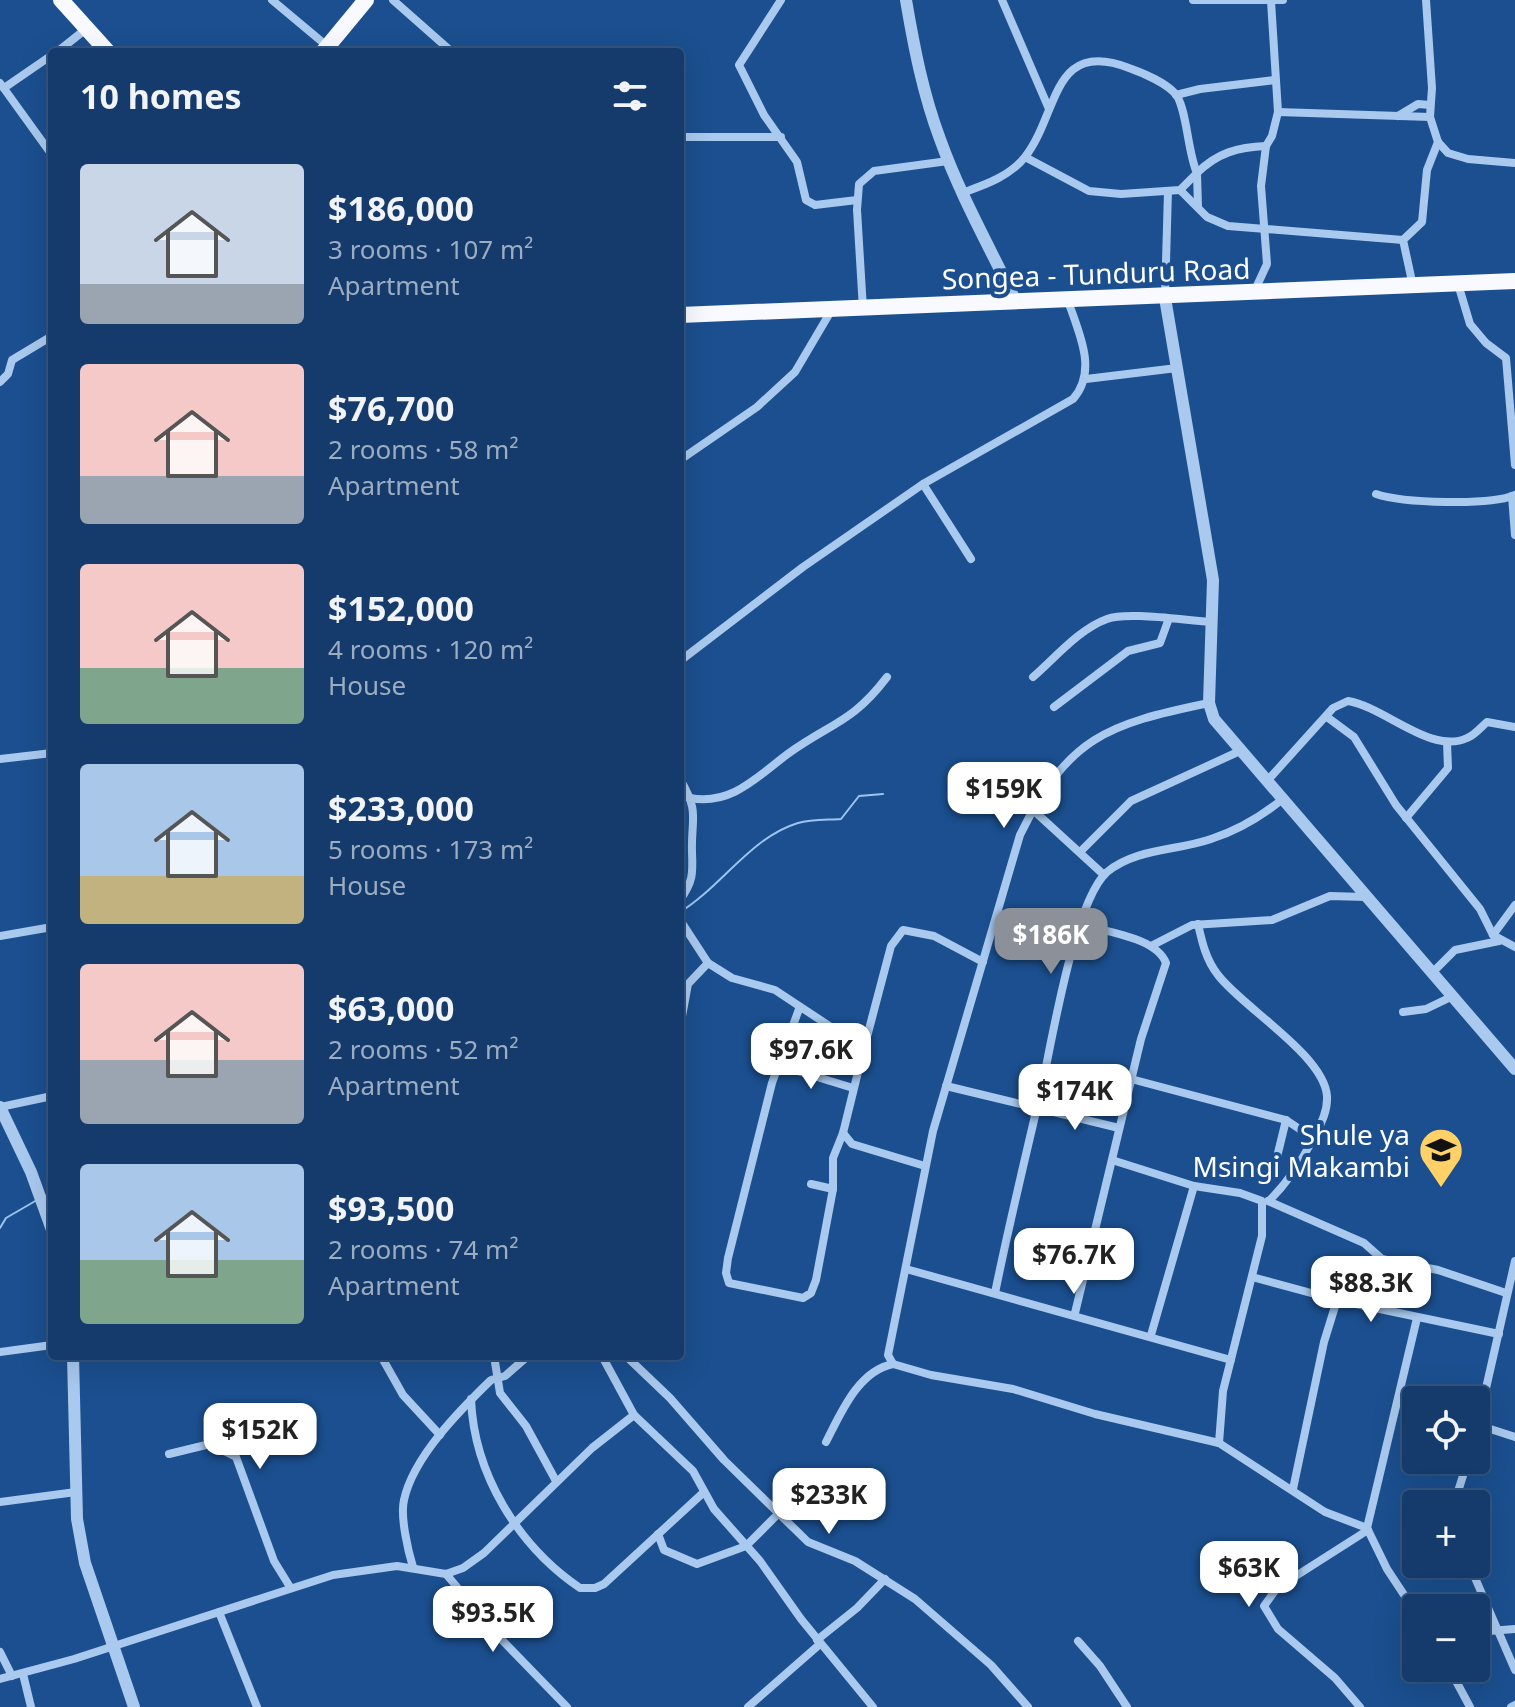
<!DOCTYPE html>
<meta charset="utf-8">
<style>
:root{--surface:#143b6b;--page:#1d4271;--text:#f1f3f6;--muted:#9dadc1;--line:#33557e;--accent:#8c9099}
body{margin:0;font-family:"Noto Sans",sans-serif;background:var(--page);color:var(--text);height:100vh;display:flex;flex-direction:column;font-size:30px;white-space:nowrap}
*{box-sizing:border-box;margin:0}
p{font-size:26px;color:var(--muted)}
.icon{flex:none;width:44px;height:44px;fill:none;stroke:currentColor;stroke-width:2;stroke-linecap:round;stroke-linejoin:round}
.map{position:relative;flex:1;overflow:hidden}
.drawer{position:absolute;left:48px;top:48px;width:636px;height:1312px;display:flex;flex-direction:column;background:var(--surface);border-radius:8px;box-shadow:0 8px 32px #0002,0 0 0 2px var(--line)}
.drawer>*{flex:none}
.controls{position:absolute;left:1402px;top:1386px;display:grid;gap:16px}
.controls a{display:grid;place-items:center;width:88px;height:88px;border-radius:8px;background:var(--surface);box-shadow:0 8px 32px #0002,0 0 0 2px var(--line);font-size:40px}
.price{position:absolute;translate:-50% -68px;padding:0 18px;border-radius:16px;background:#fff;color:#222;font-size:26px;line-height:52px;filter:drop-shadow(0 2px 4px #0008)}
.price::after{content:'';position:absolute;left:50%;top:48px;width:24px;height:18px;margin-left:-12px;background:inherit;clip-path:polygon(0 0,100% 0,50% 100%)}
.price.active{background:var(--accent);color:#fff}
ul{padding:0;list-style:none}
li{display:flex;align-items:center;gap:24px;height:200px;padding:0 32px}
li span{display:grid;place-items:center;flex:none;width:224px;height:160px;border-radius:8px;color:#555}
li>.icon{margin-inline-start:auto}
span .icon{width:96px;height:96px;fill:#fffc;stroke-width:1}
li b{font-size:34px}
h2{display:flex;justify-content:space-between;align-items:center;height:96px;padding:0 32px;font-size:34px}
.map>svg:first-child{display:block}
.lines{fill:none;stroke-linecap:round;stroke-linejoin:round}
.stream{stroke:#9cc4f0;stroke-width:2}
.minor{stroke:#a9c9ee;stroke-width:8}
.tertiary{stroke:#a9c9ee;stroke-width:12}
.trunk{stroke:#f8faff;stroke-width:16}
.labels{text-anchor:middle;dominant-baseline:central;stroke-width:8;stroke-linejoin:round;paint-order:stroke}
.street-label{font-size:28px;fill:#fff;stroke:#1b4f8f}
.poi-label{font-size:28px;fill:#fff;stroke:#1b4f8f;text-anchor:end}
</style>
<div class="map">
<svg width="1515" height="1707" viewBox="0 0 1515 1707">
<rect width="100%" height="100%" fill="#1b4f8f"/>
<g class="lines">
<g class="stream">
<path d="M680,912C721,887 751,837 798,823C811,819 827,820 841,819L859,796L883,794"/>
<polyline points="0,1228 6,1218 37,1200"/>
</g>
<g class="minor">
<polyline points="272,0 327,46"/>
<polyline points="393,0 452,52"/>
<polyline points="781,0 739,65 764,115 797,162 806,200 815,205 857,200"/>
<polyline points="1002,0 1049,109"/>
<polyline points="1193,0 1283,0"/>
<polyline points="1426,0 1432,88 1430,117 1438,142 1448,153 1468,159 1515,163"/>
<polyline points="57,52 86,29"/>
<polyline points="0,83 52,155"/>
<polyline points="4,88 52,55"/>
<polyline points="1176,95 1200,89 1275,80"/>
<polyline points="1278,112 1430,117"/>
<polyline points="1398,116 1418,104 1430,105"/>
<polyline points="680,137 781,137"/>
<polyline points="1180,190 1207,217 1228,226 1403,240"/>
<path d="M962,193C984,185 1009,177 1025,157C1059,114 1051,38 1129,68C1143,73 1169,84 1177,96C1187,112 1188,154 1197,173L1180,190L1121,194L1089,191L1025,157"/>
<path d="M1198,207L1197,173C1217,153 1238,147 1266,146"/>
<polyline points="1458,284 1470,324 1486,343 1506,358 1515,465"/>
<polyline points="1413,286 1403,240 1422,222 1427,170 1438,142"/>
<polyline points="1255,290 1267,264 1261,186 1266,146 1272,136 1278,112 1271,1"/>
<polyline points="1165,297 1168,191"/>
<polyline points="863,309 857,210 859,184 874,171 948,161"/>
<polyline points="1086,379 1177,368"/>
<polyline points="0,382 8,374 12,360 52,336"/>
<polyline points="680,460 757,407 795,372 831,311"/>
<polyline points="923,484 971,559"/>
<path d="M1376,494C1402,503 1491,506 1515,495"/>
<polyline points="1512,496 1515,535"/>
<path d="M680,661L803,567L923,484L1073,399C1098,371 1079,333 1068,301"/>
<path d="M1033,677C1055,658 1079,629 1107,619C1128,611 1187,621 1213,622"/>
<path d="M1209,703C1107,724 1068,737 1020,835L933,1131L888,1355L893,1364L931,1375L1013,1389L1095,1414L1219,1443L1325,1512L1367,1528"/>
<polyline points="1054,707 1128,651 1160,643 1168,621"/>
<polyline points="1327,717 1354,737 1396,805 1480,909 1493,935 1515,947"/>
<polyline points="0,759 52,753"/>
<path d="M680,779C700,813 691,817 692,852C693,874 693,882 680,900"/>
<path d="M1268,780L1333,708L1348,701C1385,707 1431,755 1467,738C1475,735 1481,727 1487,722L1515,727"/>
<path d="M690,798C732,806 759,775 789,753C831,723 853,722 887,677"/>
<polyline points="1032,809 1104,875"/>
<polyline points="1406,818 1448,768 1447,742"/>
<polyline points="1080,852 1131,801 1240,751"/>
<polyline points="680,920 708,963 732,978 775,990 843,1035 859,1068 843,1133"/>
<path d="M1198,924C1202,942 1206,960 1218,975C1242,1007 1324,1055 1327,1096C1328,1113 1319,1127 1312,1141C1300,1164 1287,1183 1269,1201"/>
<polyline points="1493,935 1515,905"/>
<polyline points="0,936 52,927"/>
<polyline points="1151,946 1192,925 1272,920 1330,896 1365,897"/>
<polyline points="1433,972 1455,950 1499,941"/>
<polyline points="799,1009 772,1083 728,1258 726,1273 729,1283 803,1298 811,1293 816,1280 833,1189 833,1158 843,1133 852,1144 925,1166"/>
<polyline points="1403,1012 1426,1009 1453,996"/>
<polyline points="680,1027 688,984 708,963"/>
<polyline points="843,1035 868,1033"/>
<polyline points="855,1061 868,1033 891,946 903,930 934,936 983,962"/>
<polyline points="778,1065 853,1088"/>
<polyline points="1131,1079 1286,1120 1313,1138"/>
<polyline points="946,1086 1119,1128"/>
<polyline points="0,1107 52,1096"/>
<polyline points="1277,1157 1286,1120"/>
<polyline points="1112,1160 1194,1186 1240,1193 1262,1201 1262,1236 1223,1391 1219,1443"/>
<polyline points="811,1184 833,1189"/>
<polyline points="1268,1201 1364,1243 1382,1259 1438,1270 1506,1293"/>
<polyline points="906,1269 1231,1360"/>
<polyline points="1252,1277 1337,1300 1499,1334"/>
<path d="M995,1293C1009,1224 1026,1155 1042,1086C1052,1040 1075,900 1107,872C1136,848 1177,851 1211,839C1239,830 1262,816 1284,798"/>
<path d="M1075,1313L1141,1039L1166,963C1156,937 1105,932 1080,924"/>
<polyline points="1151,1335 1194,1186"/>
<polyline points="0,1352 52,1345"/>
<polyline points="381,1356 403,1395 440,1435"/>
<polyline points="494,1356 500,1393 526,1426 556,1481"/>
<polyline points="602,1356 634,1415 693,1471 714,1509 760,1561 801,1619 873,1707"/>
<polyline points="626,1356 670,1398 724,1460 808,1542 855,1561 915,1599 991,1665 1028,1707"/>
<path d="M471,1399C474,1474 518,1546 580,1588H595L604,1584L704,1492"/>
<polyline points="1478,1425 1515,1437"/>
<polyline points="1476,1432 1515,1261"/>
<path d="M826,1442C841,1413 858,1371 893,1364"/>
<polyline points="169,1454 210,1444 236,1457 274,1561 290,1587"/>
<polyline points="1293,1489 1324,1342 1337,1300"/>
<polyline points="0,1502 76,1492"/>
<polyline points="1454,1504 1468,1460"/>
<polyline points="658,1534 664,1550 697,1564 746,1546 778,1514"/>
<polyline points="1469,1564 1515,1670"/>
<path d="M413,1567C408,1551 400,1516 404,1500C413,1457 461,1409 491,1380L505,1376L528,1356"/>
<polyline points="446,1574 498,1636 567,1707"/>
<polyline points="219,1612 257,1707"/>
<polyline points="1416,1613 1387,1569 1367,1528 1417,1318"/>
<polyline points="1476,1632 1515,1629"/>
<polyline points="817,1640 857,1608 885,1579"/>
<polyline points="1078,1641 1100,1666 1127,1707"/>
<polyline points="0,1652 12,1676"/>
<polyline points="1449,1668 1470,1707"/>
<polyline points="23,1674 31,1707"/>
<polyline points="0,1679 74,1659 333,1575 397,1566 446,1574 463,1568 484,1553 592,1448 634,1415"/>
<polyline points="748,1707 820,1644"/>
<polyline points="1360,1707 1335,1678 1278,1629 1264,1606 1277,1588 1368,1530"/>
<polyline points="1511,1707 1515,1705"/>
</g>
<g class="tertiary">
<path d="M906,0C914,47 923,94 940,139C960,195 990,248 1016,302"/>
<polyline points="1165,298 1213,580 1209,703 1214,719 1515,1069"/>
<polyline points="0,1107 31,1172 52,1230"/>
<polyline points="73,1356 77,1519 85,1563 134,1707"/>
</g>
<g class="trunk">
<polyline points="61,0 108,52"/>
<polyline points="323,52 366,0"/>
<polyline points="680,315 1515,281"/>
</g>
</g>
<defs>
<g id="school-pin" transform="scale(2.3)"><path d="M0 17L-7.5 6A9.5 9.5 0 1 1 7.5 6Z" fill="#ffd166" stroke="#1b4f8f"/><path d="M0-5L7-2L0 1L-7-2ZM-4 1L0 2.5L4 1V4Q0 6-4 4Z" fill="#111"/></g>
</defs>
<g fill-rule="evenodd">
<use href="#school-pin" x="1441" y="1150"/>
</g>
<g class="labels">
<g class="street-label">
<text transform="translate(1096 273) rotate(-2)">Songea - Tunduru Road</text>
</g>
<g class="poi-label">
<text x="1410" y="1134">Shule ya<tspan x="1410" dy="32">Msingi Makambi</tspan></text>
</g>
</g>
</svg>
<div class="controls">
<a><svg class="icon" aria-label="locate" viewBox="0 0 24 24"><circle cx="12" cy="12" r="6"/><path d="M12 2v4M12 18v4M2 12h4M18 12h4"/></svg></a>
<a>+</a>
<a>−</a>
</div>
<b class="price" style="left:1004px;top:830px">$159K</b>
<b class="price active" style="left:1051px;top:976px">$186K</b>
<b class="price" style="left:811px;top:1091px">$97.6K</b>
<b class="price" style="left:1075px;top:1132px">$174K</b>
<b class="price" style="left:1074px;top:1296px">$76.7K</b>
<b class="price" style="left:1371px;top:1324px">$88.3K</b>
<b class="price" style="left:260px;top:1471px">$152K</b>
<b class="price" style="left:829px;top:1536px">$233K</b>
<b class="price" style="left:1249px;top:1609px">$63K</b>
<b class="price" style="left:493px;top:1654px">$93.5K</b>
<section class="drawer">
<h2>10 homes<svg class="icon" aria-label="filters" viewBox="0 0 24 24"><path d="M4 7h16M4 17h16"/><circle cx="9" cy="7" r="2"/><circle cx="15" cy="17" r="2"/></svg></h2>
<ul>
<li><span style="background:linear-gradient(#c9d6e8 75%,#9aa5b1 0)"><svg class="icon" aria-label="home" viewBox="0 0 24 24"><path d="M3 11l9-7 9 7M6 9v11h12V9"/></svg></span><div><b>$186,000</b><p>3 rooms · 107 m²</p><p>Apartment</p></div></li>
<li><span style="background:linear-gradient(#f6c9c9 70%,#9aa5b1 0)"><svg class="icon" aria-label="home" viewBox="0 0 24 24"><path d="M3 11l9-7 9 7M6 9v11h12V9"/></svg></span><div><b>$76,700</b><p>2 rooms · 58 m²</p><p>Apartment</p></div></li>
<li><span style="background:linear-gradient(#f6c9c9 65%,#7fa58c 0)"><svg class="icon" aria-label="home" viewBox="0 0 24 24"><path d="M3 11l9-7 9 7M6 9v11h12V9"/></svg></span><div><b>$152,000</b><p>4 rooms · 120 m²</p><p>House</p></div></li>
<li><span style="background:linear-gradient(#a9c7e8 70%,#c2b280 0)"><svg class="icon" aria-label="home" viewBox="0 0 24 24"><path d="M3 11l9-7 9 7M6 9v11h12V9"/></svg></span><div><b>$233,000</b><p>5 rooms · 173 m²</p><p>House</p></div></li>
<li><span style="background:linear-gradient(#f6c9c9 60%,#9aa5b1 0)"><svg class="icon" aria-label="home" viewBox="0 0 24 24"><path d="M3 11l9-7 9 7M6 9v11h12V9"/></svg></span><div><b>$63,000</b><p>2 rooms · 52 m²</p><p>Apartment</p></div></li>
<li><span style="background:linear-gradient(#a9c7e8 60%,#7fa58c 0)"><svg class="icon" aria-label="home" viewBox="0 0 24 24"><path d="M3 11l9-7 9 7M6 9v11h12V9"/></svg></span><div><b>$93,500</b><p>2 rooms · 74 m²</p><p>Apartment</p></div></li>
</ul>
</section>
</div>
